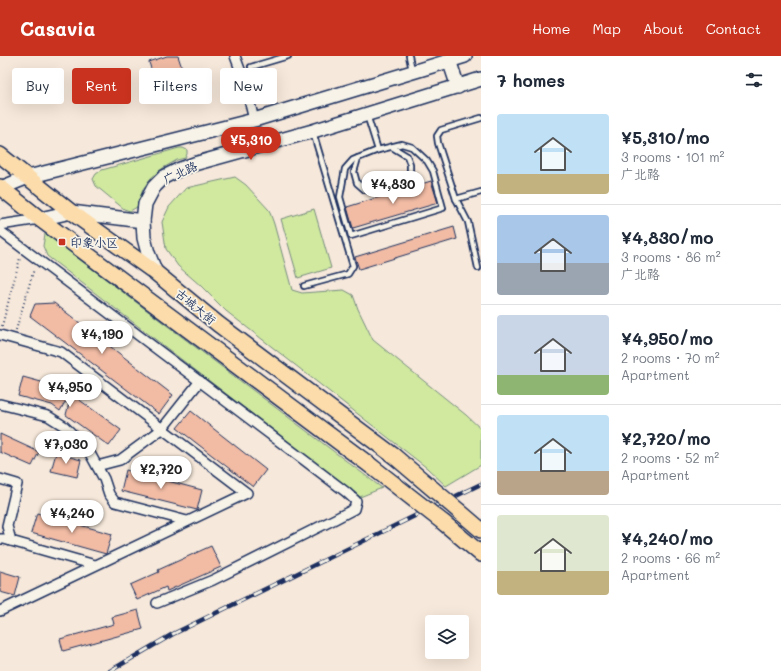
<!DOCTYPE html>
<meta charset="utf-8">
<style>
:root{--surface:#fff;--page:#f2f2f3;--text:#1f2937;--muted:#747a83;--line:#e0e1e3;--accent:#c8321e}
body{margin:0;font-family:Mali,"LXGW WenKai TC",sans-serif;background:var(--page);color:var(--text);height:100vh;display:flex;flex-direction:column;font-size:15px;white-space:nowrap}
*{box-sizing:border-box;margin:0}
p{font-size:13px;color:var(--muted)}
.icon{flex:none;width:22px;height:22px;fill:none;stroke:currentColor;stroke-width:2;stroke-linecap:round;stroke-linejoin:round}
.map{position:relative;flex:1;overflow:hidden}
.panel{display:flex;flex-direction:column;background:var(--surface);width:300px}
.panel>*{flex:none}
.guide{position:absolute;left:12px;top:12px;width:380px;height:36px;display:flex;gap:8px}
.tools{position:absolute;left:425px;top:559px;display:grid;gap:8px}
.tools a{display:grid;place-items:center;width:44px;height:44px;border-radius:4px;background:var(--surface);box-shadow:0 4px 16px #0002;font-size:20px}
.price{position:absolute;translate:-50% -34px;padding:0 9px;border-radius:14px;background:#fff;color:#222;font-size:13px;line-height:26px;filter:drop-shadow(0 1px 2px #0008)}
.price::after{content:'';position:absolute;left:50%;top:24px;width:12px;height:9px;margin-left:-6px;background:inherit;clip-path:polygon(0 0,100% 0,50% 100%)}
.price.selected{background:var(--accent);color:#fff}
ul{padding:0;list-style:none}
li{display:flex;align-items:center;gap:12px;height:100px;padding:0 16px}
li+li{border-top:1px solid var(--line)}
li span{display:grid;place-items:center;flex:none;width:112px;height:80px;border-radius:4px;color:#555}
li>.icon{margin-inline-start:auto}
span .icon{width:48px;height:48px;fill:#fffc;stroke-width:1}
li b{font-size:17px}
h2{display:flex;justify-content:space-between;align-items:center;height:48px;padding:0 16px;font-size:17px}
.chip{padding:0 14px;border-radius:4px;background:var(--surface);box-shadow:0 4px 16px #0002;font-size:14px;line-height:36px}
.chip.selected{background:var(--accent);color:#fff}
header{display:flex;align-items:center;gap:24px;box-sizing:border-box;height:56px;padding:0 20px;background:var(--accent);color:#fff}
header strong{font-size:19px}
nav{display:flex;gap:22px;margin-inline-start:auto;font-size:14px}
main{display:flex;flex:1;min-height:0}
.map>svg:first-child{display:block}
.green{fill:#d0e99f;stroke:#768c7e}
.building{fill:#f1bba4;stroke:#1b2f5e}
.lines{fill:none;stroke-linecap:round;stroke-linejoin:round}
.service-casing{stroke:#1b2f5e;stroke-width:8}
.minor-casing{stroke:#1b2f5e;stroke-width:12}
.secondary-casing{stroke:#1b2f5e;stroke-width:16}
.primary-casing{stroke:#1b2f5e;stroke-width:18}
.path{stroke:#1b2f5e;stroke-width:2;stroke-dasharray:1 3;stroke-linecap:butt}
.service{stroke:#f7f3e8;stroke-width:4.5}
.minor{stroke:#f7f3e8;stroke-width:9}
.secondary{stroke:#f7f3e8;stroke-width:13}
.primary{stroke:#fcdcab;stroke-width:15}
.rail-casing{stroke:#1b2f5e;stroke-width:4.5}
.rail{stroke:#f7f3e8;stroke-width:3;stroke-dasharray:9;stroke-linecap:butt}
.primary-bridge-casing{stroke:#1b2f5e;stroke-width:18;stroke-linecap:butt}
.primary-bridge{stroke:#fcdcab;stroke-width:15}
.poi-dot{fill:#c8321e;stroke:#f7f3e8;stroke-width:1.5}
.labels{text-anchor:middle;dominant-baseline:central;stroke-width:3.5;stroke-linejoin:round;paint-order:stroke}
.street-label{font-size:12px;fill:#1b2f5e;stroke:#f7f3e8}
.poi-label{font-size:12px;fill:#1b2f5e;stroke:#f7f3e8;text-anchor:start}
</style>
<header>
<strong>Casavia</strong>
<nav><a>Home</a><a>Map</a><a>About</a><a>Contact</a></nav>
</header>
<main>
<div class="map">
<svg width="481" height="615" viewBox="0 0 481 615">
<rect width="100%" height="100%" fill="#f6e8da"/>
<filter id="ink" filterUnits="userSpaceOnUse"><feTurbulence type="fractalNoise" baseFrequency=".025" numOctaves="2"/><feDisplacementMap in="SourceGraphic" scale="8" xChannelSelector="R" yChannelSelector="G"/><feConvolveMatrix kernelMatrix="1 2 1 2 8 2 1 2 1" color-interpolation-filters="sRGB"/></filter>
<g filter="url(#ink)">
<g class="green">
<polygon points="179,92 183,92 187,94 187,98 185,102 177,104 163,112 150,123 143,133 137,151 130,155 124,153 96,130 93,123 96,118 102,114"/>
<polygon points="235,121 246,129 269,154 274,168 292,234 302,237 344,234 353,239 358,253 373,284 466,359 481,373 481,409 446,430 427,412 226,255 201,230 178,210 166,193 162,166 169,151 186,132"/>
<polygon points="314,153 331,212 298,222 281,163"/>
<polygon points="45,178 46,178 382,432 360,441 47,200 43,190"/>
</g>
<g class="building">
<polygon points="167,0 178,0 185,21 156,30 149,6"/>
<polygon points="431,125 438,147 353,172 347,151"/>
<polygon points="454,171 457,183 359,213 355,201"/>
<polygon points="54,247 173,339 159,358 30,260 35,248"/>
<polygon points="23,321 63,332 121,374 109,390 66,359 69,347 65,346 60,355 52,349 18,340"/>
<polygon points="191,355 266,414 253,431 177,372"/>
<polygon points="0,378 39,396 32,410 0,396"/>
<polygon points="56,397 81,404 77,421 51,415"/>
<polygon points="126,414 202,434 197,454 121,435"/>
<polygon points="37,457 112,478 106,498 31,477"/>
<polygon points="211,490 221,511 167,535 166,531 137,544 130,529 159,516 158,514"/>
<polygon points="0,515 20,521 15,540 0,536"/>
<polygon points="138,554 143,573 63,595 60,583 114,568 112,561"/>
</g>
<g class="lines">
<g class="service-casing">
<g id="service">
<polyline points="409,0 412,14"/>
<polyline points="251,11 288,0"/>
<polyline points="367,59 378,94"/>
<polygon points="402,88 412,91 427,105 433,115 443,152 351,180 340,141 345,113 353,104 378,94"/>
<polyline points="358,102 354,116 357,127 365,134 372,134 405,124 410,117 410,108 407,100 392,91"/>
<polyline points="456,143 481,136"/>
<polyline points="478,212 468,166 456,143 438,87 437,80 441,74 481,62"/>
<polyline points="304,230 348,218 353,210 313,76"/>
</g>
</g>
<g class="minor-casing">
<g id="minor">
<polyline points="235,0 245,27 254,64"/>
<polyline points="0,169 40,163"/>
<polyline points="0,175 304,404 346,436 356,445 354,453 335,463 213,524 157,547"/>
<polyline points="0,279 61,296 247,437 0,555"/>
<polyline points="0,348 48,360 64,370 87,392 104,423 109,438 115,446 187,465"/>
<polyline points="97,410 120,404 162,373 200,325"/>
<polyline points="0,423 17,428 7,470 11,485"/>
<polyline points="0,483 4,483 95,509"/>
</g>
</g>
<g class="secondary-casing">
<g id="secondary">
<polyline points="449,4 458,31"/>
<polyline points="1,132 28,121 254,64 465,0"/>
<polyline points="40,163 71,156 143,165 145,148 154,131 164,121 180,113 194,108 313,75 481,23"/>
<polyline points="143,165 144,182 148,197 156,217"/>
</g>
</g>
<g class="primary-casing">
<g id="primary">
<polyline points="0,99 71,156 156,217 218,268 394,400"/>
<polyline points="0,131 40,163 371,410"/>
<polyline points="460,456 481,474"/>
<polyline points="444,467 481,498"/>
</g>
</g>
<g class="path">
<polyline points="2,270 20,202"/>
<polyline points="16,274 34,213"/>
</g>
<use href="#service" class="service"/>
<use href="#minor" class="minor"/>
<use href="#secondary" class="secondary"/>
<use href="#primary" class="primary"/>
<g class="rail-casing">
<polyline id="rail" points="110,615 173,578 431,452 481,428"/>
</g>
<use href="#rail" class="rail"/>
<g class="primary-bridge-casing">
<g id="primary-bridge">
<polyline points="394,400 460,456"/>
<polyline points="371,410 444,467"/>
</g>
</g>
<use href="#primary-bridge" class="primary-bridge"/>
</g>
</g>
<rect class="poi-dot" x="58" y="182" width="8" height="8" rx="2"/>
<g class="labels">
<g class="street-label">
<text transform="translate(180 116) rotate(-25)">广北路</text>
<text transform="translate(196 250) rotate(40)">古城大街</text>
</g>
<g class="poi-label">
<text x="70" y="186">印象小区</text>
</g>
</g>
</svg>
<div class="tools">
<a><svg class="icon" aria-label="layers" viewBox="0 0 24 24"><path d="M12 4l9 5-9 5-9-5zM3 14l9 5 9-5"/></svg></a>
</div>
<b class="price selected" style="left:251px;top:105px">¥5,310</b>
<b class="price" style="left:393px;top:149px">¥4,830</b>
<b class="price" style="left:102px;top:299px">¥4,190</b>
<b class="price" style="left:70px;top:352px">¥4,950</b>
<b class="price" style="left:66px;top:409px">¥7,030</b>
<b class="price" style="left:161px;top:434px">¥2,720</b>
<b class="price" style="left:72px;top:478px">¥4,240</b>
<div class="guide">
<a class="chip">Buy</a>
<a class="chip selected">Rent</a>
<a class="chip">Filters</a>
<a class="chip">New</a>
</div>
</div>
<section class="panel">
<h2>7 homes<svg class="icon" aria-label="filters" viewBox="0 0 24 24"><path d="M4 7h16M4 17h16"/><circle cx="9" cy="7" r="2"/><circle cx="15" cy="17" r="2"/></svg></h2>
<ul>
<li><span style="background:linear-gradient(#bfe0f5 75%,#c2b280 0)"><svg class="icon" aria-label="home" viewBox="0 0 24 24"><path d="M3 11l9-7 9 7M6 9v11h12V9"/></svg></span><div><b>¥5,310/mo</b><p>3 rooms · 101 m²</p><p>广北路</p></div></li>
<li><span style="background:linear-gradient(#a9c7e8 60%,#9aa5b1 0)"><svg class="icon" aria-label="home" viewBox="0 0 24 24"><path d="M3 11l9-7 9 7M6 9v11h12V9"/></svg></span><div><b>¥4,830/mo</b><p>3 rooms · 86 m²</p><p>广北路</p></div></li>
<li><span style="background:linear-gradient(#c9d6e8 75%,#8fb573 0)"><svg class="icon" aria-label="home" viewBox="0 0 24 24"><path d="M3 11l9-7 9 7M6 9v11h12V9"/></svg></span><div><b>¥4,950/mo</b><p>2 rooms · 70 m²</p><p>Apartment</p></div></li>
<li><span style="background:linear-gradient(#bfe0f5 70%,#b9a48a 0)"><svg class="icon" aria-label="home" viewBox="0 0 24 24"><path d="M3 11l9-7 9 7M6 9v11h12V9"/></svg></span><div><b>¥2,720/mo</b><p>2 rooms · 52 m²</p><p>Apartment</p></div></li>
<li><span style="background:linear-gradient(#dfe7d0 70%,#c2b280 0)"><svg class="icon" aria-label="home" viewBox="0 0 24 24"><path d="M3 11l9-7 9 7M6 9v11h12V9"/></svg></span><div><b>¥4,240/mo</b><p>2 rooms · 66 m²</p><p>Apartment</p></div></li>
</ul>
</section>
</main>
